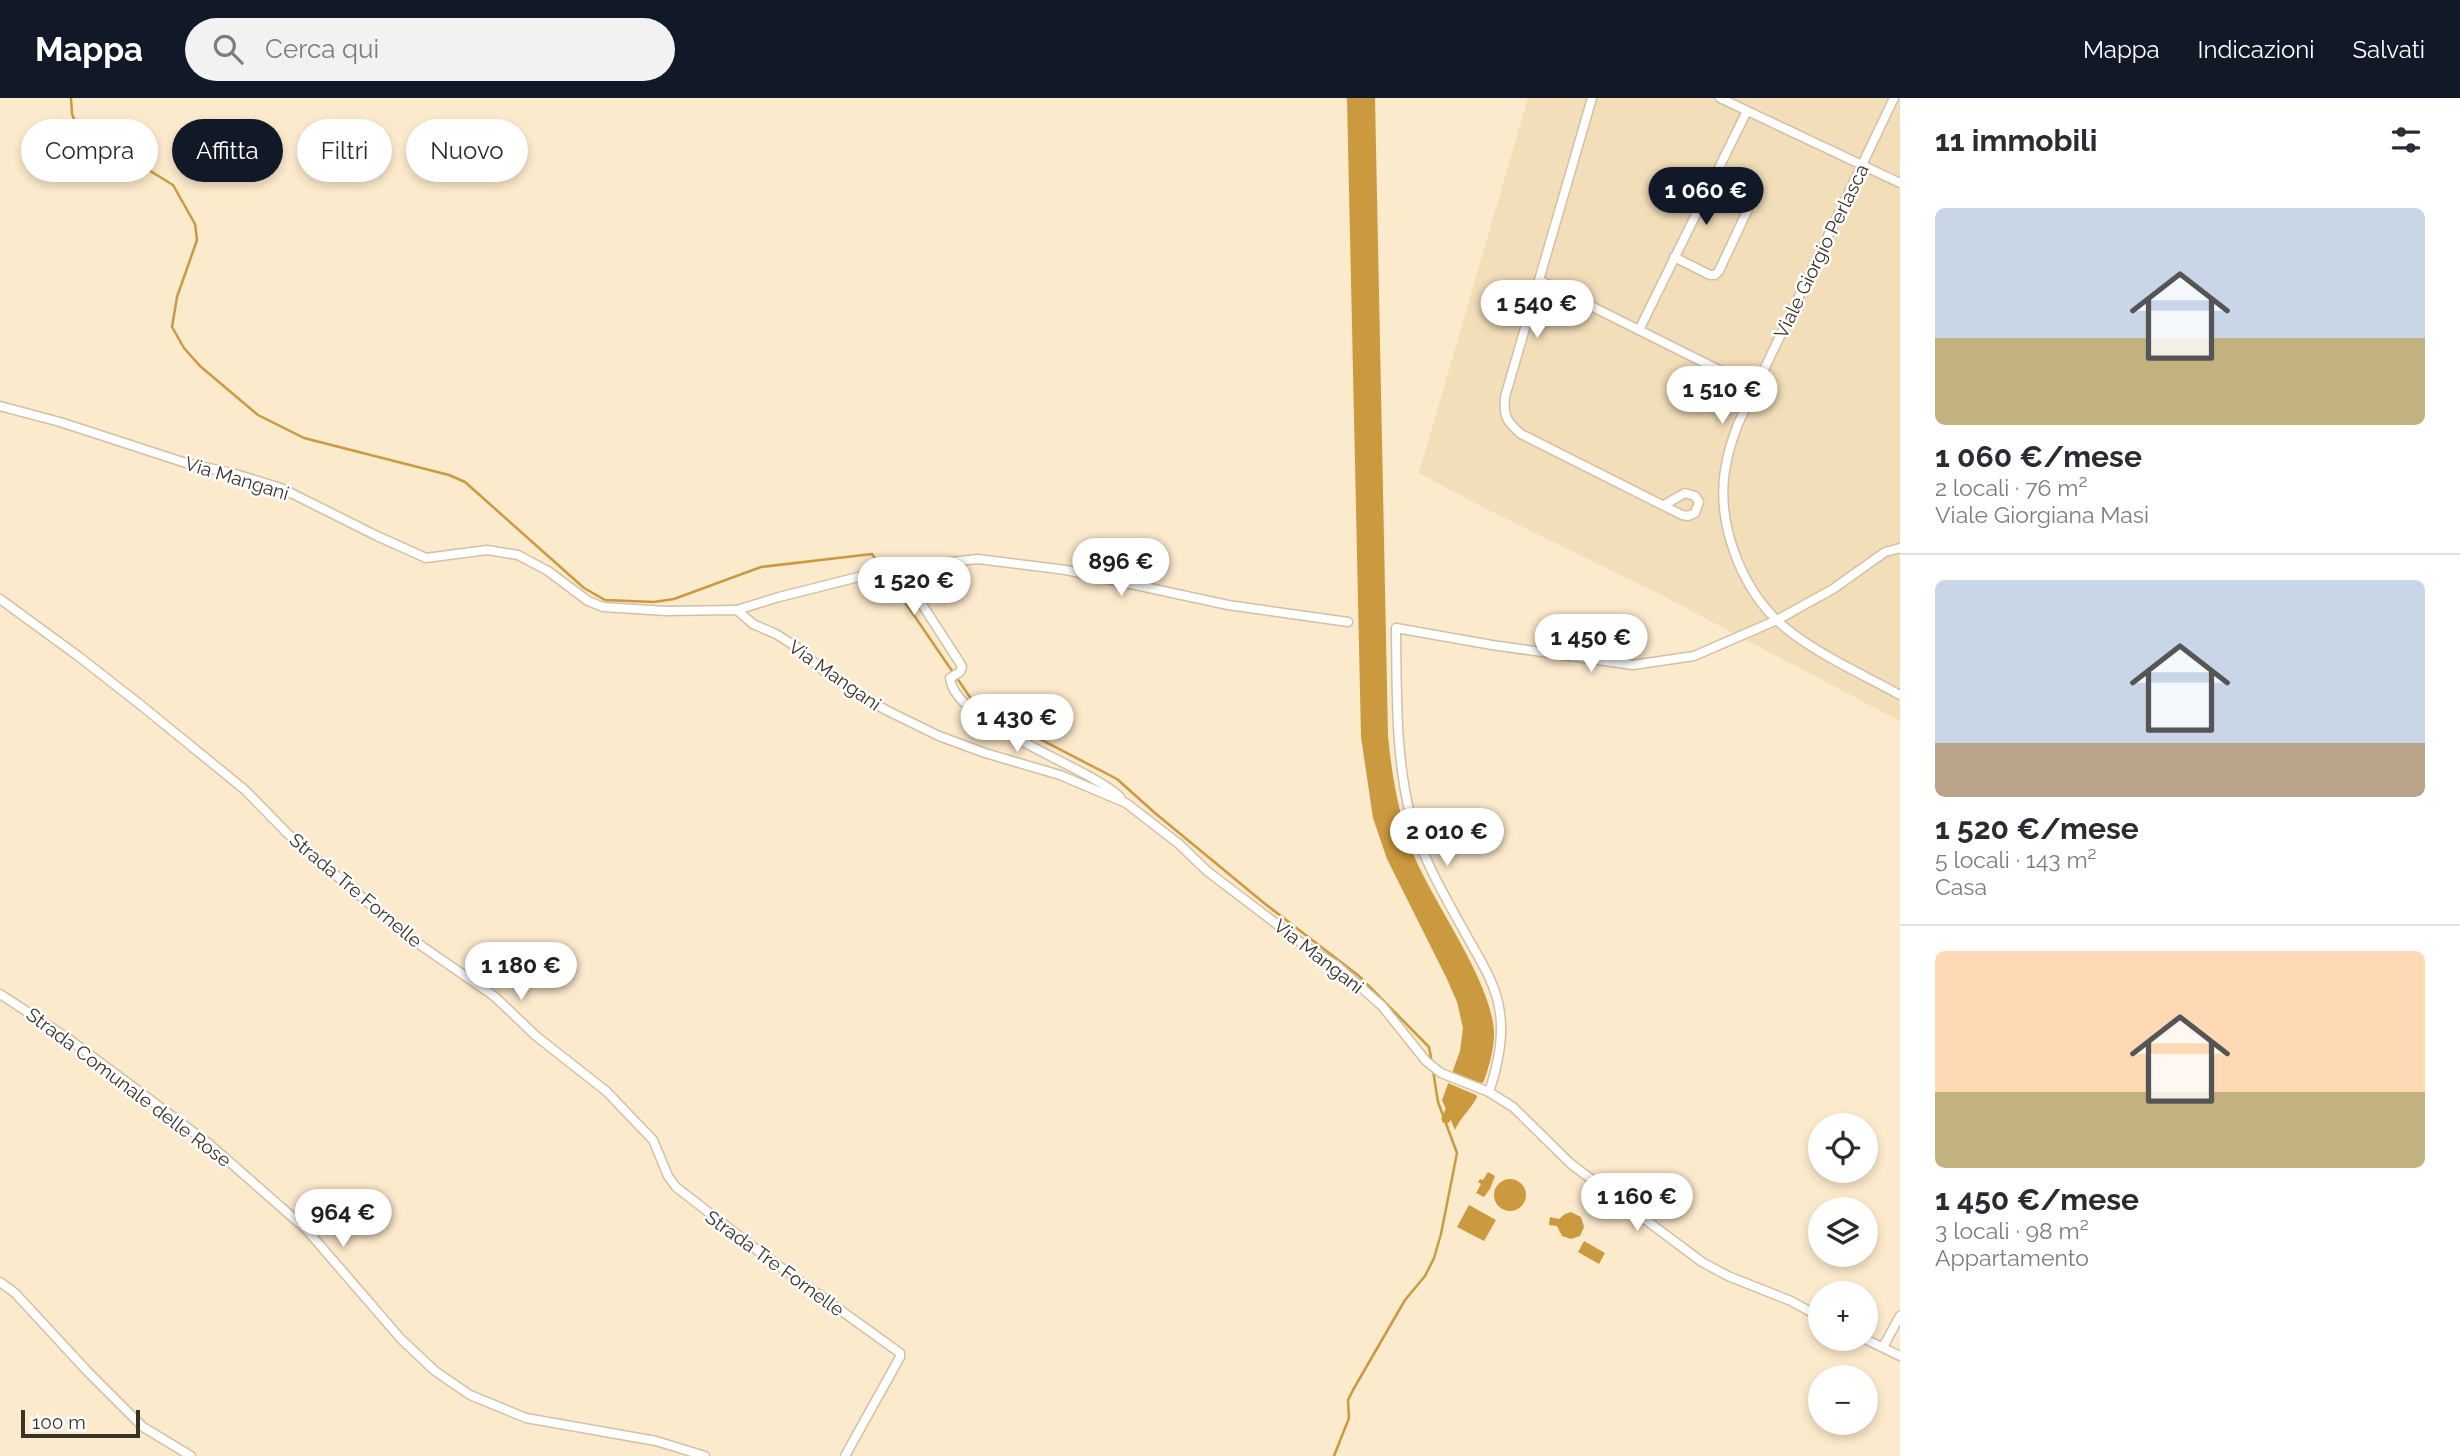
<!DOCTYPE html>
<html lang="it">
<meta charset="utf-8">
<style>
:root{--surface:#fff;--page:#f2f2f3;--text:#2b2b33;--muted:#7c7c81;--line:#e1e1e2;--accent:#111827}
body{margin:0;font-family:Raleway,sans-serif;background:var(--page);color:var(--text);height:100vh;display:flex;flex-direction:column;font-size:26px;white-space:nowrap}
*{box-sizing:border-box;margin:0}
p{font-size:23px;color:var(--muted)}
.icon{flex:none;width:38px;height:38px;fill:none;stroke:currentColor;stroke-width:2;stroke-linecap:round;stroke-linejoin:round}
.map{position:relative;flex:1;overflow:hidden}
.side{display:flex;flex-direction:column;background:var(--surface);width:560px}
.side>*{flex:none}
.guide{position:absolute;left:21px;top:21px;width:665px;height:63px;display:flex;gap:14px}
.buttons{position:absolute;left:1808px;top:1015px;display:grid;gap:14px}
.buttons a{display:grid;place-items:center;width:70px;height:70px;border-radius:50%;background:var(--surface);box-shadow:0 4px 10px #0003;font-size:35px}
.scale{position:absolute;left:21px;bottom:18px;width:119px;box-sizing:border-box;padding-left:7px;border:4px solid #393227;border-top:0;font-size:19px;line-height:24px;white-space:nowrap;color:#393227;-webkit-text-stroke:5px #fff;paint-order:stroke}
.price{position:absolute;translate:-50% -60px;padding:0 16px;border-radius:24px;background:#fff;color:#222;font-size:23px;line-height:46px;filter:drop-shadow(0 2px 4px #0008)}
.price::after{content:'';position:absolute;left:50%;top:42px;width:21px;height:16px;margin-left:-10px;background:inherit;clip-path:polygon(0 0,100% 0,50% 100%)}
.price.current{background:var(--accent);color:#fff}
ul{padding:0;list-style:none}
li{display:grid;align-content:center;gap:14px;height:371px;padding:0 35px}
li+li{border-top:2px solid var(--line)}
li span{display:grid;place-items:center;height:217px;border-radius:10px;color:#555}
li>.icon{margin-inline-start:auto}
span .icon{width:126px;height:126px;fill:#fffc;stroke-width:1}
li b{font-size:30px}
h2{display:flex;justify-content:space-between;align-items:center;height:84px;padding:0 35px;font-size:30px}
.tag{padding:0 24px;border-radius:32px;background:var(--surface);box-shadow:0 4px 10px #0003;font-size:24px;line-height:63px}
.tag.current{background:var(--accent);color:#fff}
header{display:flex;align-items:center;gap:42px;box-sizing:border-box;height:98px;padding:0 35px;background:var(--accent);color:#fff}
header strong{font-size:33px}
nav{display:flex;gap:38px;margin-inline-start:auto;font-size:24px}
.search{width:490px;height:63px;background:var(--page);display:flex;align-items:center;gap:18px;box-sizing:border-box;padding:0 24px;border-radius:38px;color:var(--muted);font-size:26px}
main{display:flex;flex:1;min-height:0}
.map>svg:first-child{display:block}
.built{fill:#f3deba}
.water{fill:#cb9a3e}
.pier{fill:#fceacc}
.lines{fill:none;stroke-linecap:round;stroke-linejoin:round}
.stream{stroke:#cb9a3e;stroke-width:2.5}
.canal{stroke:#cb9a3e;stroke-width:9}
.minor-casing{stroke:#d2c0a4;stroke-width:11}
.minor{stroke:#fff;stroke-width:8}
.labels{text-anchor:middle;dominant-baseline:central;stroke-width:5;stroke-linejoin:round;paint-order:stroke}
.street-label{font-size:19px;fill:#393227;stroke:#fff}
</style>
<header>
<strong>Mappa</strong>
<div class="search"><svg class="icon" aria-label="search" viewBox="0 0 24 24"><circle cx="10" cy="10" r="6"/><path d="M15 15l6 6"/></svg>Cerca qui</div>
<nav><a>Mappa</a><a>Indicazioni</a><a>Salvati</a></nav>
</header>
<main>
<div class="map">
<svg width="1900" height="1358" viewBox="0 0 1900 1358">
<rect width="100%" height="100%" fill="#fceacc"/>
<polygon class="built" points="1528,0 1900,0 1900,623 1661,497 1482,409 1419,375"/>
<g class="water">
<path d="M1347,0H1375L1388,638C1392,679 1399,719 1414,758C1434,806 1496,890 1494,939C1493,958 1485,984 1476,1001C1470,1012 1460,1020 1455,1032L1442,1002L1460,953L1463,930L1457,904L1446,879L1387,761L1373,720L1361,639Z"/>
<polygon points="1488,1074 1495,1078 1490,1091 1484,1099 1476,1095 1481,1086 1478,1084 1480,1081 1483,1082"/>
<circle cx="1510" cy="1097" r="16"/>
<polygon points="1469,1107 1496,1122 1484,1143 1457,1129"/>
<polygon points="1571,1114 1581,1119 1584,1129 1580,1138 1571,1141 1562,1138 1557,1128 1549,1127 1550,1119 1559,1121 1565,1116"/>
<polygon points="1584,1143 1605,1155 1599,1166 1578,1154"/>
</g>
<polygon class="pier" points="1450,969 1453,974 1481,985 1486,983 1479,1001 1476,997 1448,985 1444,986"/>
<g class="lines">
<g class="stream">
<polyline points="71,0 72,16 77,28 173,87 195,126 197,142 177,199 172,229 184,250 200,268 258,317 304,340 449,377 465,384 584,490 605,502 654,504 674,501 761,469 872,456 976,608 1117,681 1155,715 1264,805 1359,878 1429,949 1432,965"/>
<polyline points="1334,1358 1349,1320 1348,1302 1353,1292 1405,1202 1425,1178 1434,1160 1441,1136 1457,1055 1438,1004 1433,972"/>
</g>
<polyline class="canal" points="1446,1021 1454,1004"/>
<g class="minor-casing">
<g id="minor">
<path d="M1592,0L1505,299C1503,318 1507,324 1521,336L1682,417L1688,418L1695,415L1699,404L1695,398L1685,395L1664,407"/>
<polyline points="1720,0 1900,85"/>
<path d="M1894,0L1738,326C1734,337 1729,350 1727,362C1713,423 1742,498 1792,535C1825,560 1864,577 1900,597"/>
<path d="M1674,159L1710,177H1715L1719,173L1748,111C1747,96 1724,90 1712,84"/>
<polyline points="1539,182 1755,290"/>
<polyline points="1639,232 1747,13"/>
<polyline points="0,308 60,324 186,365 232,375 281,390 377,438 426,460 487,452 518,457 548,473 588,503 603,509 666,513 737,512 753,526 776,536 798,550 825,574 865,601 892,615 939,638 985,655 1060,677 1126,705 1179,746 1207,773 1308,850 1337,868 1382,908 1426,963 1441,975 1489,994 1513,1009 1571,1066 1702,1164 1728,1178 1791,1203 1820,1219"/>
<path d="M907,468L905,480L960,565L962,569L960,574L950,580C954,625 1086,667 1120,699"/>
<polyline points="0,501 78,558 142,608 245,692 288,736 379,814 416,844 494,898 536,938 606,993 653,1042 668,1078 676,1089 761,1155 900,1255 900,1259 845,1358"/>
<polyline points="737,512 779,499 894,470 978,461 1066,472 1228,507 1348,524"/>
<polyline points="0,896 66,939 208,1045 306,1131 401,1241 435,1273 470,1297 526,1320 656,1343 705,1358"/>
<path d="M1489,994C1497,970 1504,942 1500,915C1497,889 1482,865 1469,842C1447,802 1422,761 1410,716C1395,655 1397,592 1396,530L1492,547L1633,567L1694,558L1777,522L1833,491L1885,454L1900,450"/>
<polyline points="0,1184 15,1195 88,1274 143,1329 191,1358"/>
<polyline points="1865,1241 1900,1258"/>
<polyline points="1883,1249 1900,1218"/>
</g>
</g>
<use href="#minor" class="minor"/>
</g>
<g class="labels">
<g class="street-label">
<text transform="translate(1821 153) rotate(-64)">Viale Giorgio Perlasca</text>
<text transform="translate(237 380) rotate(17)">Via Mangani</text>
<text transform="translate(835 577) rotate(35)">Via Mangani</text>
<text transform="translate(356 792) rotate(40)">Strada Tre Fornelle</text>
<text transform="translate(1319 858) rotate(38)">Via Mangani</text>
<text transform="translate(129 989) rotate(37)">Strada Comunale delle Rose</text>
<text transform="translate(775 1165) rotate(36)">Strada Tre Fornelle</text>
</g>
</g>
</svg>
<div class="buttons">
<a><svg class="icon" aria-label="locate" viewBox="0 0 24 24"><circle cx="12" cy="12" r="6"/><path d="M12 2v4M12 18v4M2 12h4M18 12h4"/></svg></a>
<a><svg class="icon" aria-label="layers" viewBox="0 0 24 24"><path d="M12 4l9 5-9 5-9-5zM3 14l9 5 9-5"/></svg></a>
<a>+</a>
<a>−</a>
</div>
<div class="scale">100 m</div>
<b class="price current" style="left:1706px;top:129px">1 060 €</b>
<b class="price" style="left:1537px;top:242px">1 540 €</b>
<b class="price" style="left:1722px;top:328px">1 510 €</b>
<b class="price" style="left:1121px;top:500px">896 €</b>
<b class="price" style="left:914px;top:519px">1 520 €</b>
<b class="price" style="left:1591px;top:576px">1 450 €</b>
<b class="price" style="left:1017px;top:656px">1 430 €</b>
<b class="price" style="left:1447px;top:770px">2 010 €</b>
<b class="price" style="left:521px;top:904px">1 180 €</b>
<b class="price" style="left:1637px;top:1135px">1 160 €</b>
<b class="price" style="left:343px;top:1151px">964 €</b>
<div class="guide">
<a class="tag">Compra</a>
<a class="tag current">Affitta</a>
<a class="tag">Filtri</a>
<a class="tag">Nuovo</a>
</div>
</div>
<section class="side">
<h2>11 immobili<svg class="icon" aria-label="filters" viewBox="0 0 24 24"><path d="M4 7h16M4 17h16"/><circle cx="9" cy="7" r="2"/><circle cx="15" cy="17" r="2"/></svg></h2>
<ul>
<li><span style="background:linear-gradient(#c9d6e8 60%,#c2b280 0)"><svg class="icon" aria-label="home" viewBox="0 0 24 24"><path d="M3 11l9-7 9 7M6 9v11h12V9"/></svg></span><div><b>1 060 €/mese</b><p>2 locali · 76 m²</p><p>Viale Giorgiana Masi</p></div></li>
<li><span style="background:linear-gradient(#c9d6e8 75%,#b9a48a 0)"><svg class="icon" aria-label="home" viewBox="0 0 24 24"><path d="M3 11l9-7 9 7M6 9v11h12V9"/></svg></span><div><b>1 520 €/mese</b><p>5 locali · 143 m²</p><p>Casa</p></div></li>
<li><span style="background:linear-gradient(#ffd9b3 65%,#c2b280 0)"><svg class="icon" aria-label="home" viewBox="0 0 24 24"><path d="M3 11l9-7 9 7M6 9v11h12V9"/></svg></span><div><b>1 450 €/mese</b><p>3 locali · 98 m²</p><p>Appartamento</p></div></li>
</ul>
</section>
</main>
